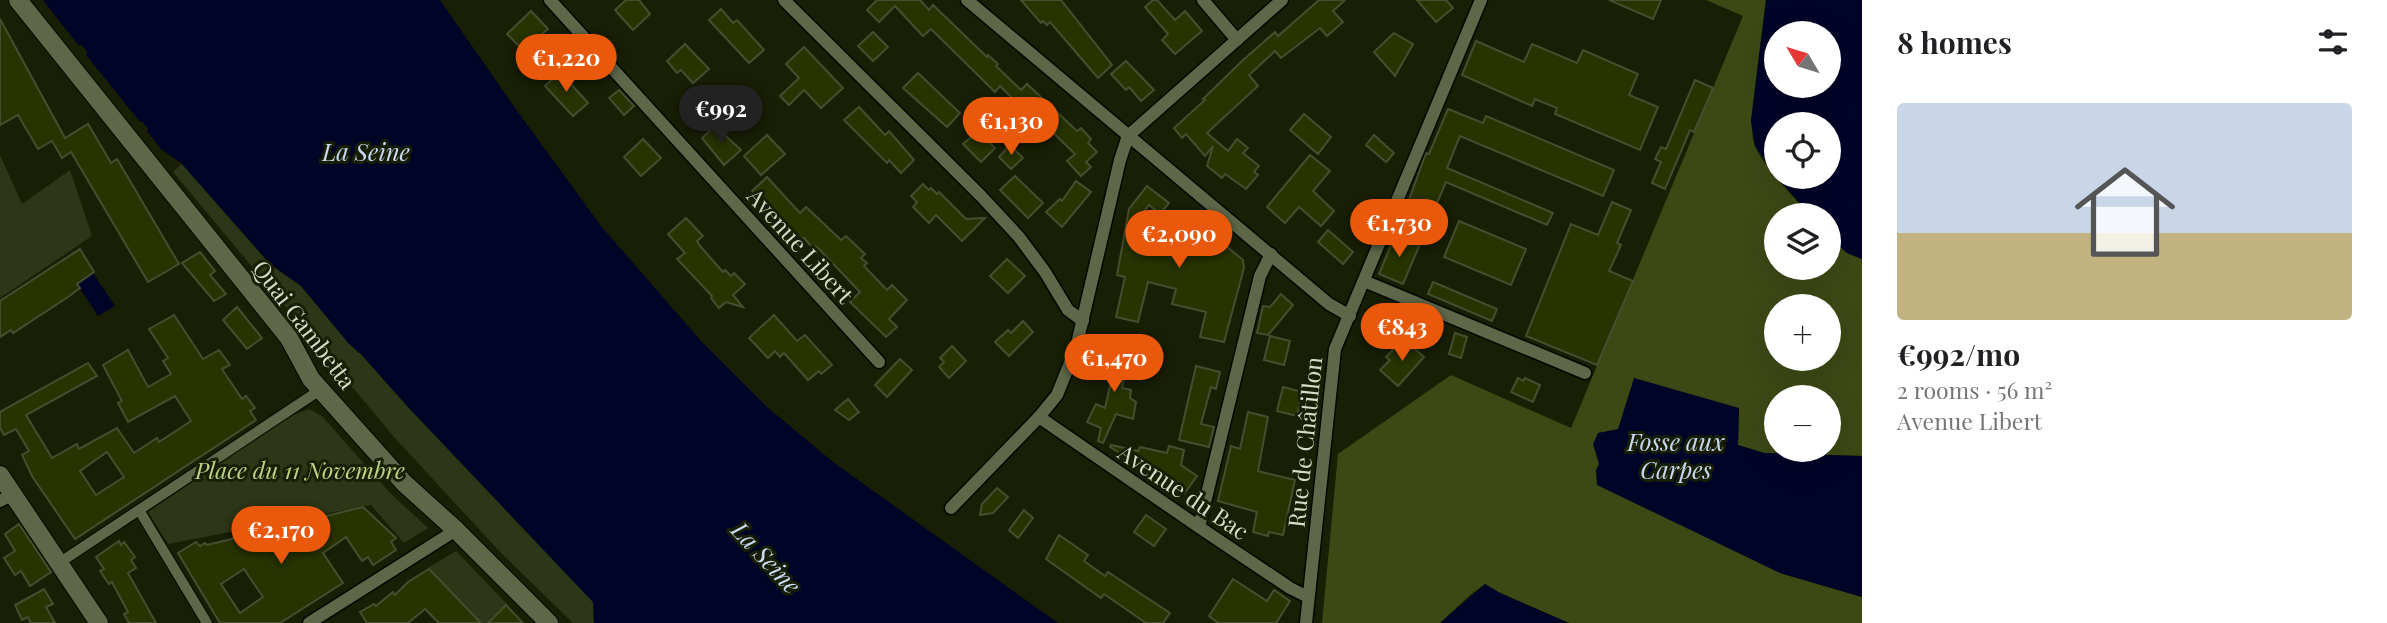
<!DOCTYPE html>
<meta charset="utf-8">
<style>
:root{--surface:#fff;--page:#f2f2f2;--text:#202124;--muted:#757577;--line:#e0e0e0;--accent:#ea580c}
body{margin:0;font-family:"Playfair Display",serif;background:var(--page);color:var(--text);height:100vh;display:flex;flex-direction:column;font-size:26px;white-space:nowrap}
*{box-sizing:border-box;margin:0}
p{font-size:23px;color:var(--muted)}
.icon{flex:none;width:38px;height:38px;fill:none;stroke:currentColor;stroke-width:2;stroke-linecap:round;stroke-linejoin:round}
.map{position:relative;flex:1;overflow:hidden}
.side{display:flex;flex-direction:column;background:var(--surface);width:525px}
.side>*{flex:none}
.needle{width:46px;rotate:308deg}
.controls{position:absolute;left:1764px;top:21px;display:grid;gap:14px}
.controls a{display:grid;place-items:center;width:77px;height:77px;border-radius:50%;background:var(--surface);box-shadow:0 7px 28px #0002;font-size:35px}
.price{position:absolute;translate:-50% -60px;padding:0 16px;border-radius:24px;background:var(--accent);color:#fff;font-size:23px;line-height:46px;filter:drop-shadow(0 2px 4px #0008)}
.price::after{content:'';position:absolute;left:50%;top:42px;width:21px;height:16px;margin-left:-10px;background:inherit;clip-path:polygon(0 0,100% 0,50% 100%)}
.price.current{background:#222;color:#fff}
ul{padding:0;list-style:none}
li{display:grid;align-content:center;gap:14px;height:371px;padding:0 35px}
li+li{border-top:2px solid var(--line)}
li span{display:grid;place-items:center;height:217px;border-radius:7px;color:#555}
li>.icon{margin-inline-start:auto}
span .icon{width:126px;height:126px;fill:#fffc;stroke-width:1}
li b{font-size:30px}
h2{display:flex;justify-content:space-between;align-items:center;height:84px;padding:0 35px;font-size:30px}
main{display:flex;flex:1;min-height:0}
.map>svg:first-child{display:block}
.green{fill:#2d3617}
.forest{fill:#3c4915;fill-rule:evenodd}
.water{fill:#000427;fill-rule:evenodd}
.building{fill:#283400;stroke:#464e31;stroke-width:2;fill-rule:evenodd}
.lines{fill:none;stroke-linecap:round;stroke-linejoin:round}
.pedestrian-casing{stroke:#040800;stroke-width:12}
.minor-casing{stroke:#040800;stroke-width:15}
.secondary-casing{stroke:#040800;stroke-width:20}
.pedestrian{stroke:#5e6849;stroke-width:10}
.minor{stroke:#5e6849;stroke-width:12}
.secondary{stroke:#5e6849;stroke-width:18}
.labels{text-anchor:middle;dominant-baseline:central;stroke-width:6;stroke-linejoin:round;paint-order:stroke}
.street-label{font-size:23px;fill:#d6dccb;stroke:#181f04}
.park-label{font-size:23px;font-style:italic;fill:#bcd484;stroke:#181f04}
.water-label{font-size:24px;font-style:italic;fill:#c8d9f5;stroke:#181f04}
</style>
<main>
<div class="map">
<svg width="1862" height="623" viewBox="0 0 1862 623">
<rect width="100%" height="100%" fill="#181f04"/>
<g class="green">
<polygon points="0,155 22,204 70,170 92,236 0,298"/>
<polygon points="182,164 270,264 301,286 358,353 360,353 408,407 593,602 594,623 573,623 502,554 394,437 173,172"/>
<polygon points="309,409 322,416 390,493 428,528 404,543 371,505 168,544 148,512 291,416"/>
<polygon points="456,551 507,604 488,623 481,623 428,568"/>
</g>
<path class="forest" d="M1706,0H1766L1751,120C1752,128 1752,136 1754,143C1761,165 1794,197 1810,215H1776V268H1829V237L1847,253L1862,259V456L1764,453L1738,445L1739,408L1599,433L1780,573L1862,597V623H1569L1500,593L1485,584L1469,596L1440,623H1322L1338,454L1451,375L1571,428L1743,16ZM1776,306H1829V359H1776ZM1776,397H1829V450H1776Z"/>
<g class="water">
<polygon points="43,0 440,0 515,108 601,226 701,341 767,407 833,462 1058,623 594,623 593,602 408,407 360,353 349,344 301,286 270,264 181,163 161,149 147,131 148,129 142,121 140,122 86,55 88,53 81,44 79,46"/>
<path d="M1766,0H1862V259L1847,253L1829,237V215H1810L1777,177H1829V124H1776V176L1755,146L1751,121ZM1776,33H1829V86H1776Z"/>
<polygon points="93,273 115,306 98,316 77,284"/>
<polygon points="1634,378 1739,408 1738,445 1764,453 1862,456 1862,597 1780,573 1597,485 1596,470 1599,464 1593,444 1598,433 1618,429"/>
<polygon points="1485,584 1500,593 1569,623 1440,623"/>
</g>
<g class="building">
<polygon points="626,0 639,0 650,14 633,30 615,10"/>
<polygon points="877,0 920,0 929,10 933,5 987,57 988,55 998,64 996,66 1021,90 1027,84 1077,131 1081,128 1091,139 1088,143 1097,152 1086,162 1091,167 1081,176 1067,161 1075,154 1041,121 1034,115 1032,118 1000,86 995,92 931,29 923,36 895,6 879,22 867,10"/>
<polygon points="1021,0 1061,0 1112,65 1098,78 1050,22 1047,25 1043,21 1041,23"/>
<polygon points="1153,0 1157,0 1175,20 1185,11 1202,31 1175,54 1162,40 1168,34 1145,7"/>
<polygon points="1319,0 1345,0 1333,11 1343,22 1327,36 1320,28 1281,58 1275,51 1249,75 1258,86 1207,133 1228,151 1237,139 1248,148 1243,153 1259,166 1254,172 1258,175 1246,189 1225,174 1222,178 1207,166 1213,146 1205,156 1186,134 1182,138 1174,128 1205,100 1203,99 1241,62 1275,32 1278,36"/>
<polygon points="1417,0 1446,0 1453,8 1436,22"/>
<polygon points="1609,0 1661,0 1653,19"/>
<polygon points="721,9 733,23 737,20 764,50 749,63 709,20"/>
<polygon points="531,11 548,29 523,50 507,34"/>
<polygon points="0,19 65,138 88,124 111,163 117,159 179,264 148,282 71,152 62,158 52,141 38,149 18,115 0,125"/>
<polygon points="873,32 888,47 873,61 858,46"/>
<polygon points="1394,33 1413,44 1395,76 1374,52"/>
<polygon points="1476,41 1524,62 1532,44 1577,63 1583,50 1638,74 1629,95 1658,107 1640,150 1555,114 1557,108 1535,99 1532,106 1462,75"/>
<polygon points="685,44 709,69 693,83 681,70 677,73 667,61"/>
<polygon points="804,47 843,88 821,108 804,90 789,105 780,96 799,78 786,64"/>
<polygon points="1126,61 1154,90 1141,101 1129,87 1126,90 1111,74"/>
<polygon points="560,72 588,103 573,116 545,86"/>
<polygon points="918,73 960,113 947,127 903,88"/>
<polygon points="1695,80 1713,88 1694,132 1690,130 1665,189 1652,183 1661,162 1655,159 1661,147 1666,149"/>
<polygon points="619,90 634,106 624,115 609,98"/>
<polygon points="859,107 885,135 889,131 914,160 901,173 889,160 887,163 844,120"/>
<polygon points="1448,109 1483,123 1486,116 1614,170 1603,196 1460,136 1447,168 1553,213 1547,225 1446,182 1434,210 1409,200 1426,153 1429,154"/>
<polygon points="1304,114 1331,137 1318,154 1290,130"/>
<polygon points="715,126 741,150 724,165 702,138"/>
<polygon points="978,131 995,148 981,162 963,144"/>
<polygon points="767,135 785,154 761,175 744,156"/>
<polygon points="1374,135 1394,153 1386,162 1366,145"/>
<polygon points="643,139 661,158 641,176 624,157"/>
<polygon points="1010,145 1023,158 1011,169 999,157"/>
<polygon points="1310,155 1330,171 1313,191 1334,211 1321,226 1299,207 1285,223 1267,207"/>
<polygon points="1015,176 1043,203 1028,218 1000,190"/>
<polygon points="767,177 800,213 806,207 841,240 846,236 865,254 861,258 867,263 864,266 887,290 892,285 907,300 889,319 897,327 886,337 850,302 860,292 819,249 815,246 813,248 804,238 798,243 752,191"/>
<polygon points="1076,181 1091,192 1062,227 1046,212 1060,199 1062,201"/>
<polygon points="923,184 929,190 931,188 937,194 939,192 966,219 985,218 962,241 936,215 929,223 913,207 917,202 911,196"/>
<polygon points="1147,186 1169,203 1160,214 1149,205 1130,230 1202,246 1185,233 1191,217 1243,260 1244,268 1224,342 1200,337 1206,312 1172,304 1176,289 1148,282 1138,322 1116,317 1125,277 1117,275 1129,209"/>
<polygon points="1612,202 1631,210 1617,243 1621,245 1609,271 1633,281 1597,365 1526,336 1571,224 1598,235"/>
<polygon points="686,218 703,236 697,241 700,246 723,272 725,270 731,276 734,273 745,284 733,295 743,307 726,302 719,308 711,298 712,296 677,259 685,253 668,234"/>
<polygon points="1459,221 1526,249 1511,285 1444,257"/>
<polygon points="1328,230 1353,252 1343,264 1318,242"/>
<polygon points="1396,233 1420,244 1403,284 1379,274"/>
<polygon points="80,249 94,272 77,284 80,288 68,297 13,333 11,330 0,337 0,301"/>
<polygon points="200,252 215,271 210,275 226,294 214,301 182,263"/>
<polygon points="1007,259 1025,276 1008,293 990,276"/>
<polygon points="1433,282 1497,309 1492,321 1428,294"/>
<polygon points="1281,294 1293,305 1268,335 1257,333 1263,306 1270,307"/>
<polygon points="237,307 262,338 247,349 223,320"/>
<path d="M174,315L203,359L219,350L230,365L222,369L242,399L246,396L255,408L250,411L256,420L75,539L32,476L22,455L29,451L16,429L4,435L0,428V412L88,363L97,376L26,415L52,458L77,444L79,449L117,428L134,453L157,438L159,442L191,421L175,396L128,422L118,403L122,401L103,365L128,350L148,387L171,374L163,361L168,358L149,329ZM107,452L124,477L96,495L80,471Z"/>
<polygon points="774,315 797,341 805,335 832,365 821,374 819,371 808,380 784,353 780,357 775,351 768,358 749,338"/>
<polygon points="1023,321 1033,332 1009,356 995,342 1008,330 1011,333"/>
<polygon points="1455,333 1467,337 1461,358 1449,354"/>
<polygon points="1270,336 1290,341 1284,365 1264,360"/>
<polygon points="1406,341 1424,357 1398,386 1380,370 1390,360 1386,357 1396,346 1399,349"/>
<polygon points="952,346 966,361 949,378 939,367 944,362 940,358"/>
<polygon points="1109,347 1130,352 1122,388 1131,390 1130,398 1136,402 1133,419 1116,414 1103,443 1098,441 1101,428 1087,422 1096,404 1105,408 1113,373 1104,371"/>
<polygon points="900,359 912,370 887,397 875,385"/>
<polygon points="1196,366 1220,372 1216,389 1211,387 1201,424 1214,427 1209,447 1179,440"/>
<polygon points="1518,378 1523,381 1525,378 1540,385 1533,402 1511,392"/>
<polygon points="1283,387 1302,392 1297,416 1277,411"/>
<polygon points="848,399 859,412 849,420 835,410"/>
<polygon points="1248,412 1268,417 1258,471 1295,480 1283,535 1269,532 1268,536 1253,532 1257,512 1218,501 1231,446 1240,449"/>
<polygon points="1111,445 1138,451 1140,447 1167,453 1169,446 1184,450 1181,465 1197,476 1184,494 1110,447"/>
<polygon points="997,488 1008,497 993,513 980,515 982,504"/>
<path d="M363,507L396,538L391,542L396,550L373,565L368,557L362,561L346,537L323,553L343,583L280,623H220L178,553L196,542L200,546L205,543L207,545L232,539L240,534L244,540L249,536L253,542L278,526L282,532L303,518L307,524L314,519ZM244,569L263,597L240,613L221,584Z"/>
<polygon points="1024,510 1033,518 1018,538 1009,530"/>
<polygon points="1146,515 1166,529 1154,546 1134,532"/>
<polygon points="19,524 51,572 30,586 21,571 15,575 4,558 15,551 5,534"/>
<polygon points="1059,535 1088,555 1084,561 1105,576 1108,572 1170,613 1163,623 1146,623 1104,594 1101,598 1046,559"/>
<polygon points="119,541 121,545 124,542 135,557 131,560 136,568 128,573 156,623 129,623 124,614 128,612 112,582 109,584 100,571 104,569 96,557"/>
<polygon points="429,569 481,623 439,623 425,609 408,623 367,623 360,612 374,604 376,606 393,592 395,595 408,582"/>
<polygon points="1233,579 1267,601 1274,590 1290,601 1276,623 1218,623 1209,616"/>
<polygon points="44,589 53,604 46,607 55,623 31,623 28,617 22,620 15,605"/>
<polygon points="506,605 523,623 488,623"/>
</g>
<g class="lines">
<g class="pedestrian-casing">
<g id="pedestrian">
<polyline points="139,510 207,623"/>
<polyline points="59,563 320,390"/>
</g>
</g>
<g class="minor-casing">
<g id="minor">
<polyline points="550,0 879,362"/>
<polyline points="784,0 981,196 1019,237 1045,272 1068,310 1083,321"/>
<polyline points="967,0 1329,304 1350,316"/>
<polyline points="1203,0 1237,40"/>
<polyline points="1364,281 1585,373"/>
<polyline points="1039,417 1199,527 1290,588 1308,597"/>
<polyline points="0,501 13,494"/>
<polyline points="951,508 1039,417 1057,395 1076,348 1120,160 1128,136 1282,0"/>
<polyline points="1199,527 1260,276 1271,254"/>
<polyline points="309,623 456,530"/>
<polyline points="1306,623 1335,349 1481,0"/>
</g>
</g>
<g class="secondary-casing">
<g id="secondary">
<polyline points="18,0 289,338 311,379 404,483 456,530 549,623"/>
<polyline points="0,475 99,623"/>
</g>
</g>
<use href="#pedestrian" class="pedestrian"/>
<use href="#minor" class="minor"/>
<use href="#secondary" class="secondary"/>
</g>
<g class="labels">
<g class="street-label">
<text transform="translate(801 245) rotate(48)">Avenue Libert</text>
<text transform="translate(305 324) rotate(53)">Quai Gambetta</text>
<text transform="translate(1304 442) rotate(-84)">Rue de Châtillon</text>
<text transform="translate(1184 491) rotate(34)">Avenue du Bac</text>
</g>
<g class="park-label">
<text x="300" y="469">Place du 11 Novembre</text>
</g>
<g class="water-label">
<text x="366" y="151">La Seine</text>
<text x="1676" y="441">Fosse aux<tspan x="1676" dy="28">Carpes</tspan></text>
<text transform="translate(767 557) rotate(47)">La Seine</text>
</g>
</g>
</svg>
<div class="controls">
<a><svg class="needle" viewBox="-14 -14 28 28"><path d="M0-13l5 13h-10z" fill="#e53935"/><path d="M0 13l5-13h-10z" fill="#757577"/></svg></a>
<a><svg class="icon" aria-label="locate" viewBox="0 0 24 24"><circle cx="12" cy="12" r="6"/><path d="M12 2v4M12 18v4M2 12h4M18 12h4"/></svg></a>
<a><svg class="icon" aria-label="layers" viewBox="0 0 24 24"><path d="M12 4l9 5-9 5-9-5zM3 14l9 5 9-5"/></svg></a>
<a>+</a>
<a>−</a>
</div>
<b class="price" style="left:566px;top:94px">€1,220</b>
<b class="price current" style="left:721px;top:145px">€992</b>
<b class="price" style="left:1011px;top:157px">€1,130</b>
<b class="price" style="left:1399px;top:259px">€1,730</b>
<b class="price" style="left:1179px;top:270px">€2,090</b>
<b class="price" style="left:1402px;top:363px">€843</b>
<b class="price" style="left:1114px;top:394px">€1,470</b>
<b class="price" style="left:281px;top:566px">€2,170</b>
</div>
<section class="side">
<h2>8 homes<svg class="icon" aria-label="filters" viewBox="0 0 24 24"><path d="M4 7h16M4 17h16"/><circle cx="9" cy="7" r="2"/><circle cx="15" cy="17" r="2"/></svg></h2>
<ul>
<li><span style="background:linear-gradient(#c9d6e8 60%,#c2b280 0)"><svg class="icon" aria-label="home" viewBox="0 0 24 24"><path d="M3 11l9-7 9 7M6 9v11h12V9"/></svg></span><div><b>€992/mo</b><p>2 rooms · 56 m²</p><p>Avenue Libert</p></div></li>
</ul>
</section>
</main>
